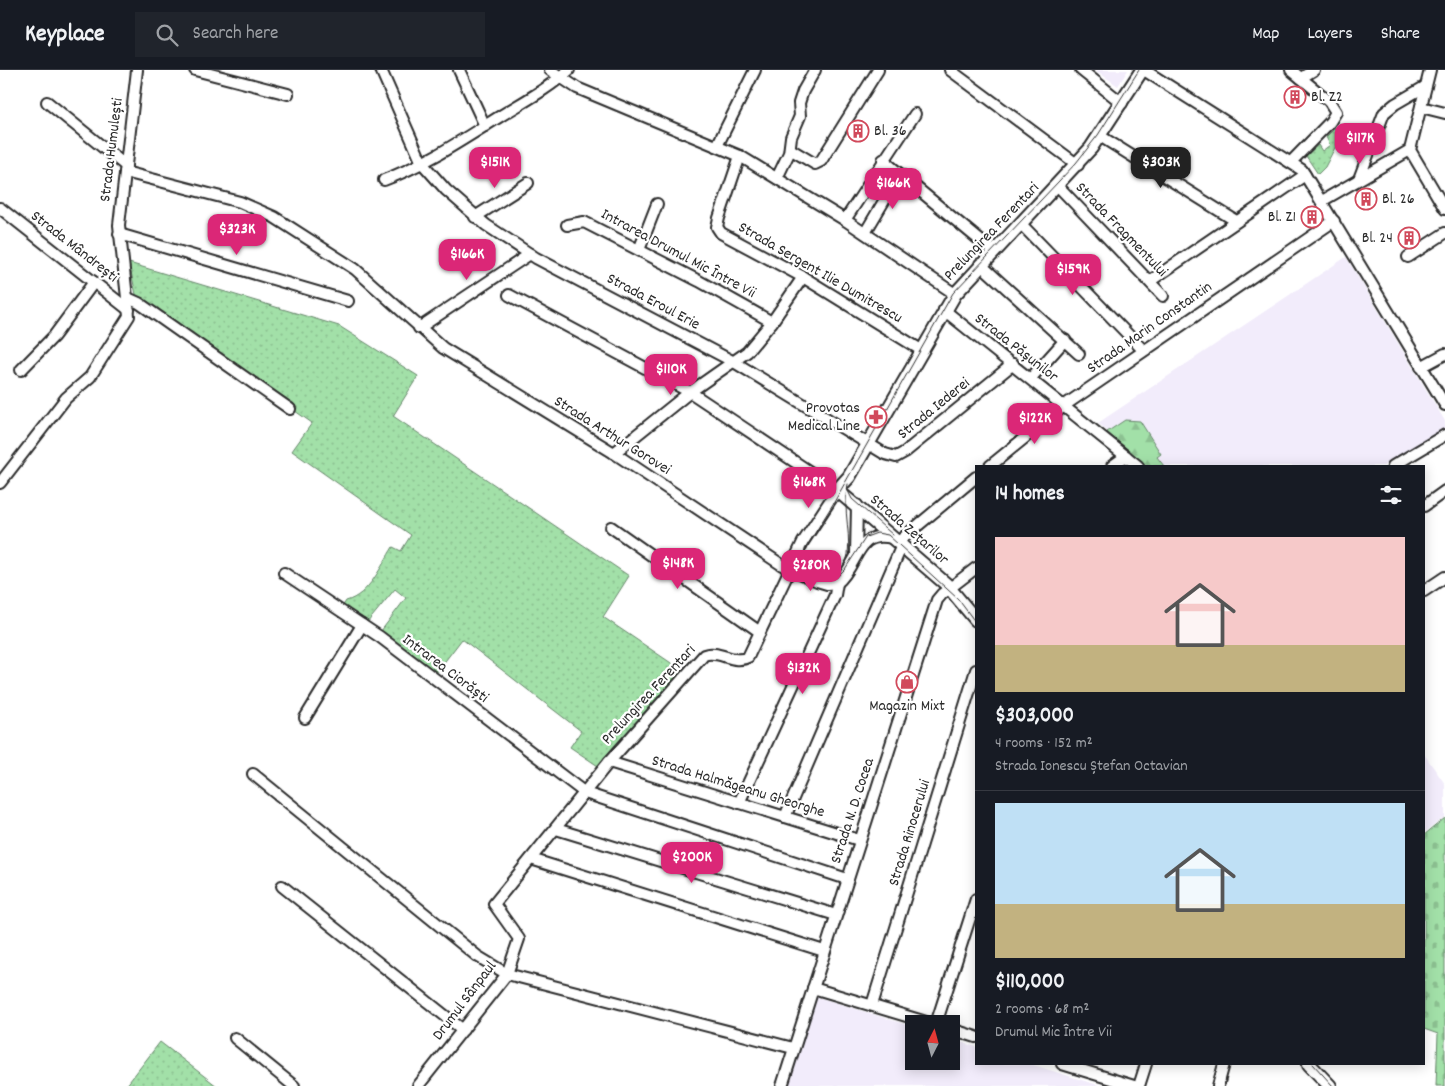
<!DOCTYPE html>
<meta charset="utf-8">
<style>
:root{--surface:#171b24;--page:#20242c;--text:#f1f3f6;--muted:#9ea1a6;--line:#363941;--accent:#db2777}
body{margin:0;font-family:Dekko,sans-serif;background:var(--page);color:var(--text);height:100vh;display:flex;flex-direction:column;font-size:19px;white-space:nowrap}
*{box-sizing:border-box;margin:0}
p{font-size:16px;color:var(--muted)}
.icon{flex:none;width:28px;height:28px;fill:none;stroke:currentColor;stroke-width:2;stroke-linecap:round;stroke-linejoin:round}
.map{position:relative;flex:1;overflow:hidden}
.details{position:absolute;left:975px;top:395px;width:450px;height:600px;display:flex;flex-direction:column;background:var(--surface);border-radius:0px;box-shadow:0 2px 12px #0003}
.details>*{flex:none}
.needle{width:32px;rotate:6deg}
.fabs{position:absolute;left:905px;top:945px;display:grid;gap:10px}
.fabs a{display:grid;place-items:center;width:55px;height:55px;border-radius:0px;background:var(--surface);box-shadow:0 2px 12px #0003;font-size:25px}
.price{position:absolute;translate:-50% -42px;padding:0 11px;border-radius:10px;background:var(--accent);color:#fff;font-size:16px;line-height:32px;filter:drop-shadow(0 1px 2px #0008)}
.price::after{content:'';position:absolute;left:50%;top:30px;width:15px;height:11px;margin-left:-8px;background:inherit;clip-path:polygon(0 0,100% 0,50% 100%)}
.price.on{background:#222;color:#fff}
ul{padding:0;list-style:none}
li{display:grid;align-content:center;gap:10px;height:265px;padding:0 20px}
li+li{border-top:1px solid var(--line)}
li span{display:grid;place-items:center;height:155px;border-radius:0px;color:#555}
li>.icon{margin-inline-start:auto}
span .icon{width:90px;height:90px;fill:#fffc;stroke-width:1}
li b{font-size:21px}
h2{display:flex;justify-content:space-between;align-items:center;height:60px;padding:0 20px;font-size:21px}
header{display:flex;align-items:center;gap:30px;box-sizing:border-box;height:70px;padding:0 25px;background:var(--surface);border-bottom:1px solid var(--line)}
header strong{font-size:24px}
nav{display:flex;gap:28px;margin-inline-start:auto;font-size:18px}
.search{width:350px;height:45px;background:var(--page);display:flex;align-items:center;gap:12px;box-sizing:border-box;padding:0 18px;border-radius:0px;color:var(--muted);font-size:19px}
.map>svg:first-child{display:block}
.built{fill:#f2ecfb}
.grass{fill:url(#grass-dots);stroke:#66866a}
.forest{fill:url(#forest-firs);stroke:#66866a}
.cemetery{fill:url(#cemetery-stones);stroke:#66866a}
.lines{fill:none;stroke-linecap:round;stroke-linejoin:round}
.minor-casing{stroke:#2b2b2b;stroke-width:14}
.major-casing{stroke:#2b2b2b;stroke-width:16}
.minor{stroke:#fff;stroke-width:10}
.major{stroke:#fff;stroke-width:12}
.tram{stroke:#2b2b2b;stroke-width:1}
.labels{text-anchor:middle;dominant-baseline:central;stroke-width:4.5;stroke-linejoin:round;paint-order:stroke}
.poi-label{font-size:16px;fill:#2b2b2b;stroke:#fff;text-anchor:start}
.street-label{font-size:16px;fill:#2b2b2b;stroke:#fff}
</style>
<header>
<strong>Keyplace</strong>
<div class="search"><svg class="icon" aria-label="search" viewBox="0 0 24 24"><circle cx="10" cy="10" r="6"/><path d="M15 15l6 6"/></svg>Search here</div>
<nav><a>Map</a><a>Layers</a><a>Share</a></nav>
</header>
<div class="map">
<svg width="1445" height="1016" viewBox="0 0 1445 1016">
<defs>
<pattern id="grass-dots" width="8" height="8" patternUnits="userSpaceOnUse" patternTransform="scale(1.25)"><rect width="8" height="8" fill="#a2e0a8"/><path d="M2 2h.1M6 6h.1" fill="none" stroke="#8cc091" stroke-width="1.8" stroke-linecap="round"/></pattern>
<pattern id="forest-firs" width="22" height="20" patternUnits="userSpaceOnUse" patternTransform="scale(1.25)"><rect width="22" height="20" fill="#a2e0a8"/><path d="M5 1l3.5 6h-7zM16 11l3.5 6h-7z" fill="#8cc091"/></pattern>
<pattern id="cemetery-stones" width="16" height="16" patternUnits="userSpaceOnUse" patternTransform="scale(1.25)"><rect width="16" height="16" fill="#a2e0a8"/><path d="M2 7V4a2 2 0 0 1 4 0v3zM10 15v-3a2 2 0 0 1 4 0v3z" fill="#8cc091"/></pattern>
</defs>
<rect width="100%" height="100%" fill="#fff"/>
<filter id="ink" filterUnits="userSpaceOnUse"><feTurbulence type="fractalNoise" baseFrequency=".02" numOctaves="2"/><feDisplacementMap in="SourceGraphic" scale="10" xChannelSelector="R" yChannelSelector="G"/><feConvolveMatrix kernelMatrix="1 2 1 2 8 2 1 2 1" color-interpolation-filters="sRGB"/></filter>
<g filter="url(#ink)">
<g class="built">
<polygon points="1095,0 1128,0 1118,16"/>
<polygon points="1346,187 1445,351 1445,358 1383,396 1147,396 1098,353"/>
<polygon points="1424,684 1445,714 1445,747 1424,763"/>
<polygon points="808,924 914,957 914,991 951,991 951,969 976,977 976,994 1030,994 1101,1016 779,1016"/>
</g>
<g class="grass">
<polygon points="1336,57 1342,64 1325,97 1318,104 1306,86 1318,75 1322,81 1330,75 1326,67"/>
<path d="M129,193L339,256L418,306L393,346L629,506L603,547L683,601L598,696L570,677L581,661L462,569L436,603L381,561L406,528L395,519L367,553L342,537L346,531C369,525 381,496 393,477L401,481L411,465L292,381L312,353L137,229Z"/>
<polygon points="160,972 217,1016 126,1016"/>
</g>
<polygon class="forest" points="1125,350 1140,351 1161,384 1157,387 1164,396 1147,396 1107,362"/>
<polygon class="cemetery" points="1445,748 1445,1016 1436,1016 1438,964 1424,959 1424,765"/>
<g class="lines">
<g class="minor-casing">
<g id="minor">
<polyline points="195,0 288,24"/>
<polyline points="381,0 422,93 446,120 486,155 536,188 734,292 885,384 896,387 905,382 1013,294"/>
<polyline points="459,0 485,56"/>
<polyline points="550,0 577,18 740,86 845,150 955,224"/>
<polyline points="950,0 1078,95"/>
<polyline points="1081,0 1122,33"/>
<polyline points="1144,0 1302,100 1445,335"/>
<polyline points="1291,0 1329,31 1336,42 1330,52 1291,92"/>
<polyline points="1430,0 1410,80 1445,139"/>
<polyline points="1301,8 1314,0"/>
<polyline points="47,32 126,96"/>
<polyline points="1421,37 1445,43"/>
<polyline points="1100,66 1236,151"/>
<polyline points="717,76 755,0"/>
<polyline points="790,79 815,94 821,91 878,0"/>
<polyline points="740,86 719,148 717,157 721,163 803,207 921,280"/>
<polyline points="883,90 994,182"/>
<polyline points="125,102 240,132 274,147 355,199 443,278 614,383 782,495 817,511 827,514 837,513"/>
<polyline points="777,108 789,83 791,67 800,46 799,33 803,21 815,0"/>
<polyline points="1359,109 1384,43 1395,34 1426,16"/>
<path d="M384,110C425,95 462,70 499,47C523,32 548,19 569,0"/>
<polyline points="1058,116 1163,226"/>
<polyline points="1322,131 1410,80"/>
<polyline points="0,138 129,240"/>
<polyline points="475,147 528,113"/>
<polyline points="845,150 915,44"/>
<polyline points="1021,154 1143,280"/>
<polyline points="567,155 584,152 699,211 772,252"/>
<polyline points="865,163 900,104"/>
<polyline points="119,164 348,231"/>
<polyline points="639,180 657,134"/>
<polyline points="1408,187 1445,163"/>
<polyline points="980,194 1079,284"/>
<polyline points="1150,211 1305,105"/>
<polyline points="128,228 139,233 290,339"/>
<polyline points="944,240 1138,396"/>
<polyline points="419,258 530,184"/>
<polyline points="1421,297 1445,284"/>
<polyline points="21,300 54,266 94,212"/>
<polyline points="1031,308 1065,270"/>
<polyline points="614,383 690,322 747,282 772,252 803,207"/>
<polyline points="990,396 1065,335 1334,151"/>
<polyline points="1112,396 1126,386"/>
<polyline points="1393,396 1445,365"/>
<polyline points="0,413 66,328 90,307 129,246 119,155 137,0"/>
<polyline points="1424,436 1445,421"/>
<polyline points="611,457 760,562"/>
<polyline points="898,472 976,407"/>
<polyline points="856,485 857,435"/>
<polyline points="284,503 380,567 585,723 847,809"/>
<path d="M837,513C859,495 856,459 892,468"/>
<polyline points="1424,521 1445,507"/>
<polyline points="305,648 362,555"/>
<polyline points="609,692 859,770"/>
<polyline points="253,704 477,886 507,904 793,978"/>
<polyline points="739,733 835,525 837,513"/>
<polyline points="785,747 902,475"/>
<polyline points="556,759 836,845"/>
<polyline points="531,789 824,881"/>
<polyline points="282,816 463,960"/>
<polyline points="813,918 933,954"/>
<polyline points="872,935 976,600"/>
<polyline points="936,954 976,829"/>
<polyline points="951,959 976,967"/>
<polyline points="235,968 294,1016"/>
<polyline points="1062,994 1134,1016"/>
<path d="M418,1016L507,904L519,869L494,834L609,692L704,585C718,579 734,595 748,587L803,472L837,420L690,322L509,225"/>
<polyline points="782,1016 937,530 942,524 976,498"/>
<polyline points="1139,1016 1146,994"/>
<polyline points="1218,1016 1224,994"/>
</g>
</g>
<g class="major-casing">
<g id="major">
<polyline points="976,550 946,514 837,420 849,407 955,224 1091,78 1142,0"/>
<polyline points="1309,994 1330,1016"/>
</g>
</g>
<use href="#minor" class="minor"/>
<use href="#major" class="major"/>
<g class="tram">
<polyline points="847,419 852,429 893,465"/>
<path d="M846,493C854,470 841,439 848,414"/>
<polyline points="976,553 958,529 888,465 877,463 866,467 845,499 837,507 824,509 817,508 804,496 805,479 833,434 953,223 1076,93 1098,65 1139,0"/>
<polyline points="1313,994 1333,1016"/>
</g>
</g>
</g>
<defs>
<g id="building-ring" transform="scale(1.125)"><circle r="9.5" fill="#fff" stroke="#d1495b" stroke-width="1.5"/><path d="M-4-6H4V6H1V3H-1V6H-4ZM-2.5-4.3h1.7v1.8h-1.7ZM.8-4.3h1.7v1.8H.8ZM-2.5-1h1.7V.8h-1.7ZM.8-1h1.7V.8H.8Z" fill="#d1495b"/></g>
<g id="pharmacy-ring" transform="scale(1.125)"><circle r="9.5" fill="#fff" stroke="#d1495b" stroke-width="1.5"/><path d="M-2-6h4v4h4v4h-4v4h-4v-4h-4v-4h4Z" fill="#d1495b"/></g>
<g id="shop-ring" transform="scale(1.125)"><circle r="9.5" fill="#fff" stroke="#d1495b" stroke-width="1.5"/><path d="M-5-2.5h2.3a2.7 3.5 0 0 1 5.4 0H5L5.5 6h-11ZM-1.5-2.5h3a1.5 2.3 0 0 0-3 0Z" fill="#d1495b"/></g>
</defs>
<g fill-rule="evenodd">
<use href="#building-ring" x="1295" y="27"/>
<use href="#building-ring" x="858" y="61"/>
<use href="#building-ring" x="1366" y="129"/>
<use href="#building-ring" x="1312" y="147"/>
<use href="#building-ring" x="1409" y="168"/>
<use href="#pharmacy-ring" x="876" y="347"/>
<use href="#shop-ring" x="907" y="612"/>
</g>
<g class="labels">
<g class="poi-label">
<text x="1311" y="27">Bl. Z2</text>
<text x="874" y="61">Bl. 36</text>
<text x="1382" y="129">Bl. 26</text>
<text x="1296" y="147" text-anchor="end">Bl. Z1</text>
<text x="1393" y="168" text-anchor="end">Bl. 24</text>
<text x="860" y="338" text-anchor="end">Provotas<tspan x="860" dy="18">Medical Line</tspan></text>
<text x="907" y="636" text-anchor="middle">Magazin Mixt</text>
</g>
<g class="street-label">
<text transform="translate(112 80) rotate(-83)">Strada Humulești</text>
<text transform="translate(1121 160) rotate(46)">Strada Fragmentului</text>
<text transform="translate(992 162) rotate(-46)">Prelungirea Ferentari</text>
<text transform="translate(74 177) rotate(38)">Strada Mândrești</text>
<text transform="translate(678 184) rotate(28)">Intrarea Drumul Mic Între Vii</text>
<text transform="translate(820 203) rotate(30)">Strada Sergent Ilie Dumitrescu</text>
<text transform="translate(653 232) rotate(28)">Strada Eroul Erie</text>
<text transform="translate(1150 258) rotate(-35)">Strada Marin Constantin</text>
<text transform="translate(1016 278) rotate(38)">Strada Pășunilor</text>
<text transform="translate(934 339) rotate(-39)">Strada Iederei</text>
<text transform="translate(612 366) rotate(32)">Strada Arthur Gorovei</text>
<text transform="translate(909 460) rotate(41)">Strada Zețarilor</text>
<text transform="translate(445 599) rotate(37)">Intrarea Ciorăști</text>
<text transform="translate(649 625) rotate(-47)">Prelungirea Ferentari</text>
<text transform="translate(738 717) rotate(17)">Strada Halmăgeanu Gheorghe</text>
<text transform="translate(853 741) rotate(-72)">Strada N. D. Cocea</text>
<text transform="translate(910 763) rotate(-73)">Strada Rinocerului</text>
<text transform="translate(465 931) rotate(-53)">Drumul Sânpaul</text>
</g>
</g>
</svg>
<div class="fabs">
<a><svg class="needle" viewBox="-14 -14 28 28"><path d="M0-13l5 13h-10z" fill="#e53935"/><path d="M0 13l5-13h-10z" fill="#9ea1a6"/></svg></a>
</div>
<b class="price" style="left:1360px;top:95px">$117K</b>
<b class="price" style="left:495px;top:119px">$151K</b>
<b class="price on" style="left:1161px;top:119px">$303K</b>
<b class="price" style="left:893px;top:140px">$166K</b>
<b class="price" style="left:237px;top:186px">$323K</b>
<b class="price" style="left:467px;top:211px">$166K</b>
<b class="price" style="left:1073px;top:226px">$159K</b>
<b class="price" style="left:671px;top:326px">$110K</b>
<b class="price" style="left:1035px;top:375px">$122K</b>
<b class="price" style="left:809px;top:439px">$168K</b>
<b class="price" style="left:678px;top:520px">$148K</b>
<b class="price" style="left:811px;top:522px">$280K</b>
<b class="price" style="left:803px;top:625px">$132K</b>
<b class="price" style="left:692px;top:814px">$200K</b>
<section class="details">
<h2>14 homes<svg class="icon" aria-label="filters" viewBox="0 0 24 24"><path d="M4 7h16M4 17h16"/><circle cx="9" cy="7" r="2"/><circle cx="15" cy="17" r="2"/></svg></h2>
<ul>
<li><span style="background:linear-gradient(#f6c9c9 70%,#c2b280 0)"><svg class="icon" aria-label="home" viewBox="0 0 24 24"><path d="M3 11l9-7 9 7M6 9v11h12V9"/></svg></span><div><b>$303,000</b><p>4 rooms · 152 m²</p><p>Strada Ionescu Ștefan Octavian</p></div></li>
<li><span style="background:linear-gradient(#bfe0f5 65%,#c2b280 0)"><svg class="icon" aria-label="home" viewBox="0 0 24 24"><path d="M3 11l9-7 9 7M6 9v11h12V9"/></svg></span><div><b>$110,000</b><p>2 rooms · 68 m²</p><p>Drumul Mic Între Vii</p></div></li>
</ul>
</section>
</div>
